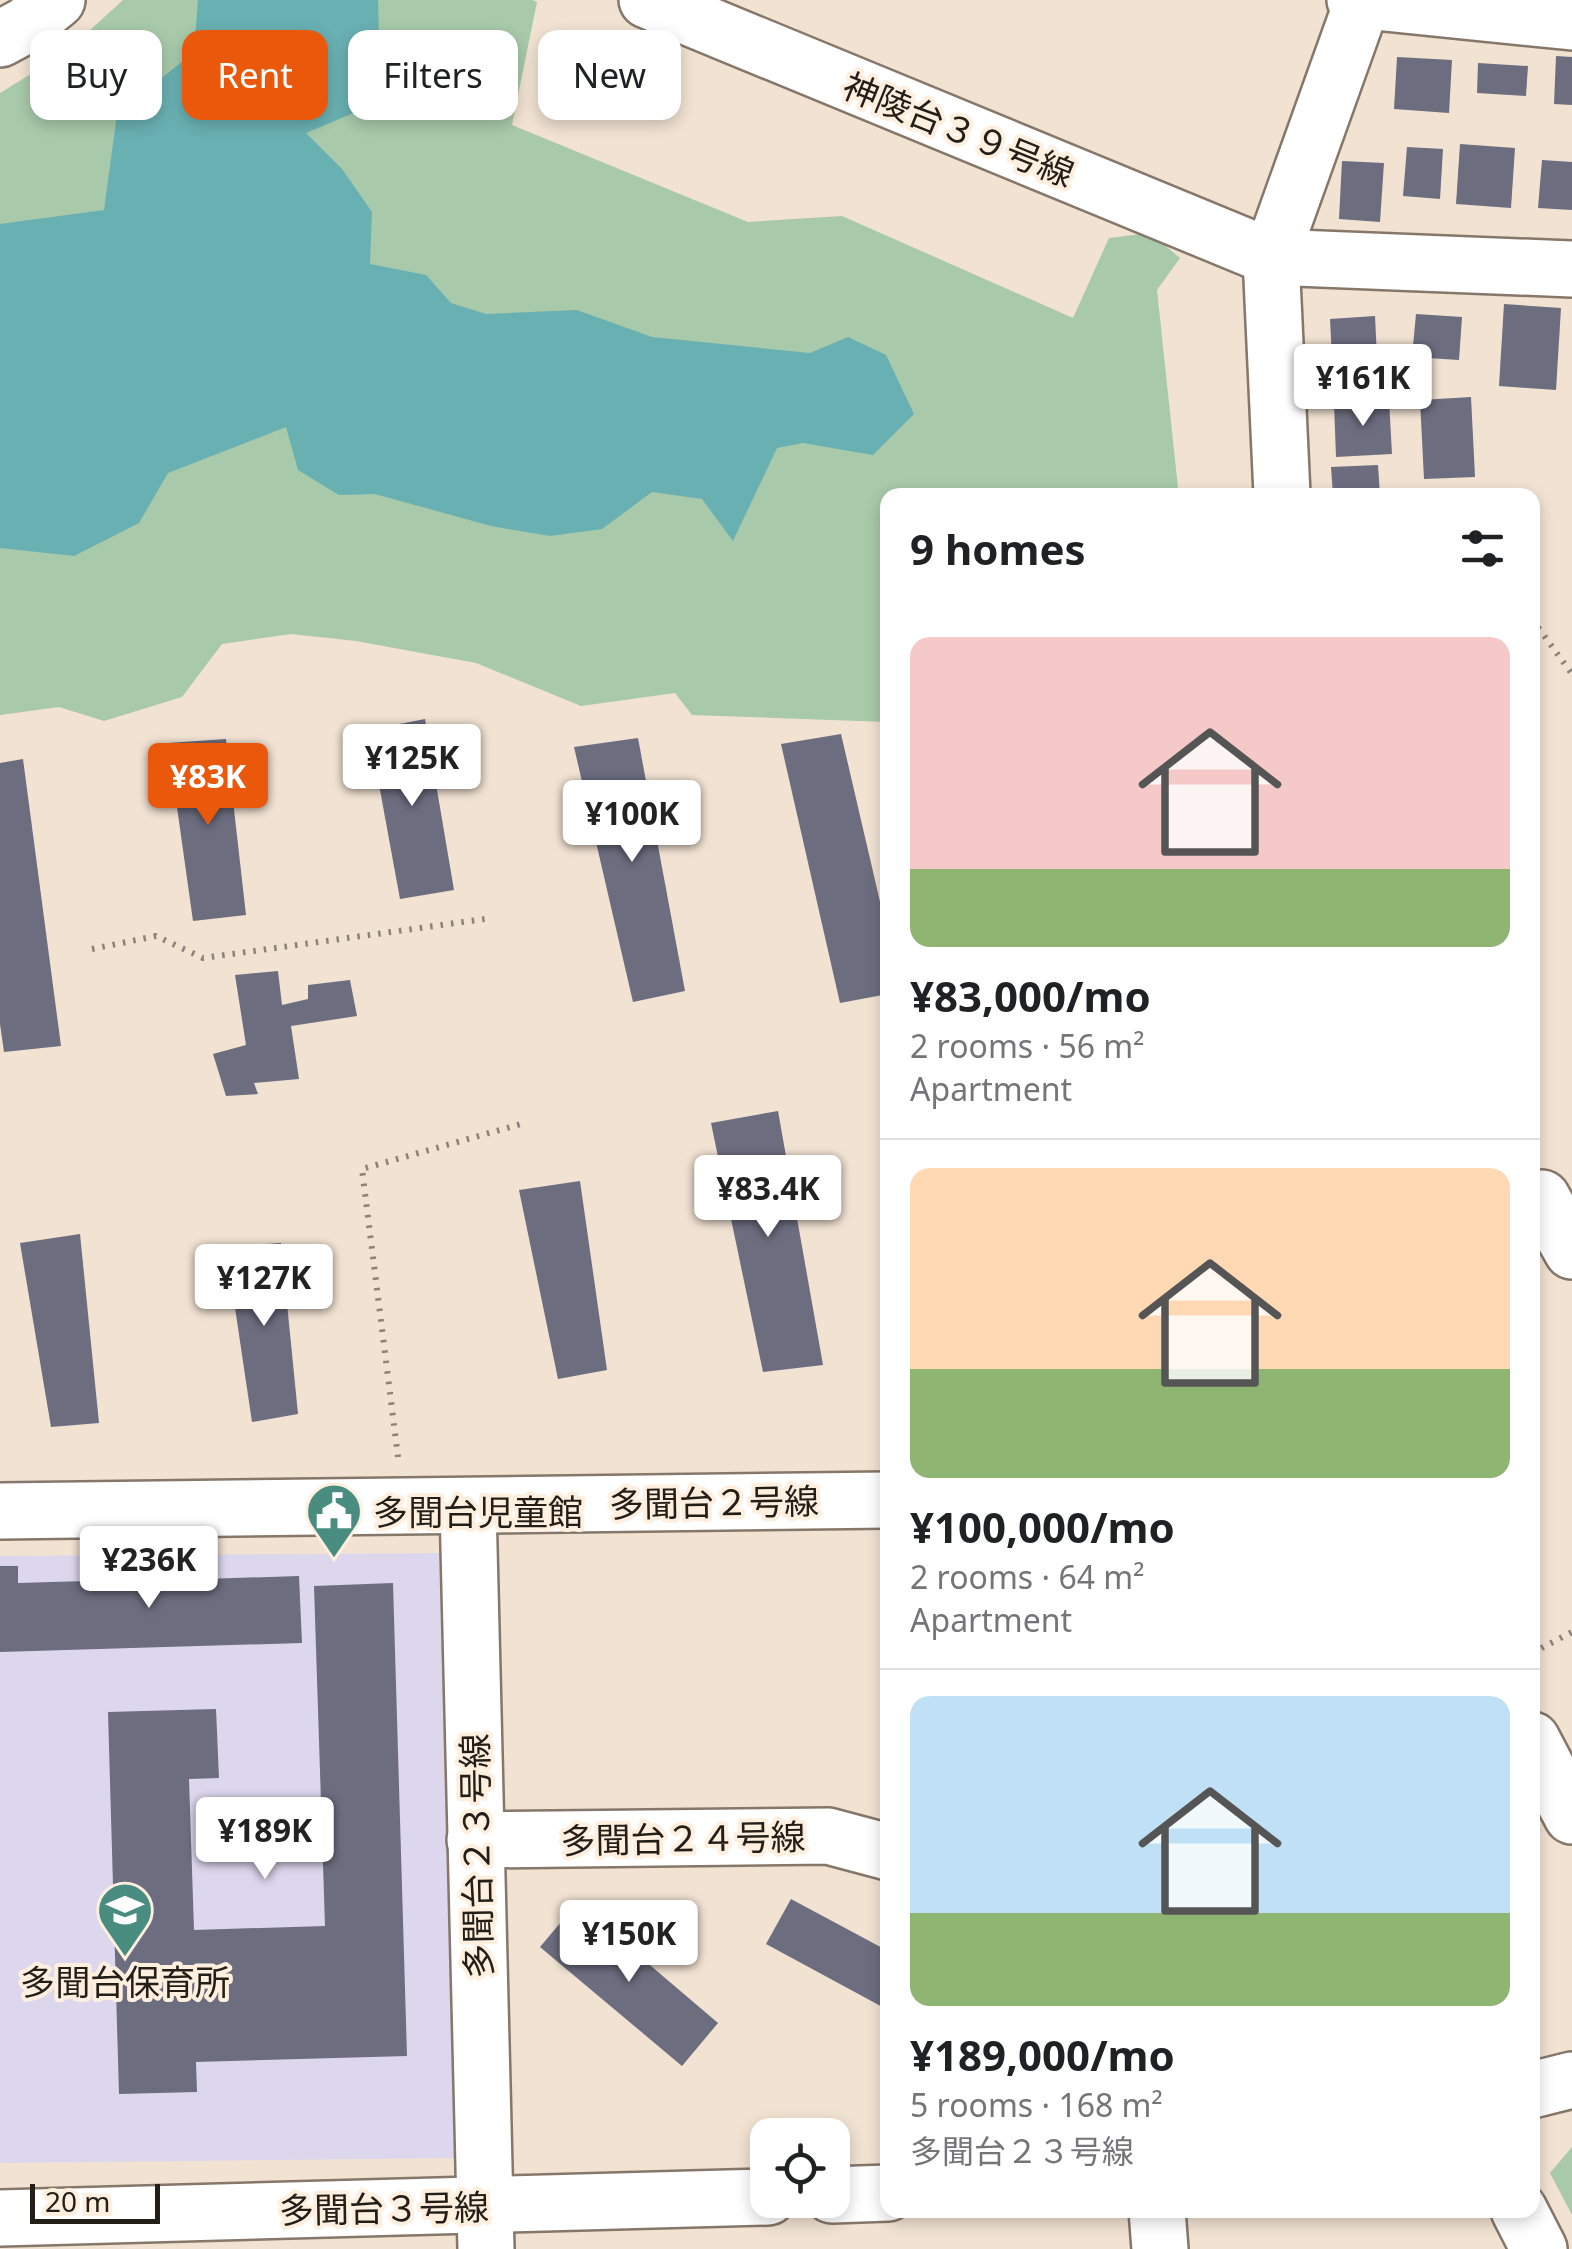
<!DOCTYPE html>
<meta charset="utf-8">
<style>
:root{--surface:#fff;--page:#f2f2f2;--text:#202124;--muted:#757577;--line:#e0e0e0;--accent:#ea580c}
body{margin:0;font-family:"Noto Sans","Noto Sans JP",sans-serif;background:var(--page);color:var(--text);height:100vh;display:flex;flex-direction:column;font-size:38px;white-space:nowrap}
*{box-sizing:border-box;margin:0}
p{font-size:32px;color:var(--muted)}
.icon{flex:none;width:55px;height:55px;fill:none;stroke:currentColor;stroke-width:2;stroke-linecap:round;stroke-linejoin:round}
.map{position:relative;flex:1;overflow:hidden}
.drawer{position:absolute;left:880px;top:488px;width:660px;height:1730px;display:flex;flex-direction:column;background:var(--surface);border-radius:20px;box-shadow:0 5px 15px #0003}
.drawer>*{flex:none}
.guide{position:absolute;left:30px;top:30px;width:700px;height:90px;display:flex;gap:20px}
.tools{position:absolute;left:750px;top:2118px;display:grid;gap:20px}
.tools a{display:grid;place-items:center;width:100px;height:100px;border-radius:20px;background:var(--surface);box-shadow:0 5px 15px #0003;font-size:50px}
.scale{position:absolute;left:30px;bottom:25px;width:130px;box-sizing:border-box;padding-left:10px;border:5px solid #231e18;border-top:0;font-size:28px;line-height:35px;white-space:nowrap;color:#231e18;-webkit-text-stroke:8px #ffefdf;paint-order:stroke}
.price{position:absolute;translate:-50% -85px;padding:0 22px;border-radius:10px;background:#fff;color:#222;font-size:32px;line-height:65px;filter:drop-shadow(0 2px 5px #0008)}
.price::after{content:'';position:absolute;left:50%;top:60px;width:30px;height:22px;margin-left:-15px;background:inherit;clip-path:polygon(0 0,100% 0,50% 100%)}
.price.on{background:var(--accent);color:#fff}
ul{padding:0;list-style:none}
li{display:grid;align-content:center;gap:20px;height:530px;padding:0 30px}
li+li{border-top:2px solid var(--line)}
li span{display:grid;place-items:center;height:310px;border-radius:20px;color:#555}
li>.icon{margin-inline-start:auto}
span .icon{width:180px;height:180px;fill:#fffc;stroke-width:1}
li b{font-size:42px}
h2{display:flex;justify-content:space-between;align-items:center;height:120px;padding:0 30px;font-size:42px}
.pill{padding:0 35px;border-radius:20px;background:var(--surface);box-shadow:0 5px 15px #0003;font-size:35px;line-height:90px}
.pill.on{background:var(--accent);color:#fff}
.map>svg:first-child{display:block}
.education{fill:#dcd7ed}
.green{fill:#a8c9aa}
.water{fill:#69b0b2}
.building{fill:#6c6d7f}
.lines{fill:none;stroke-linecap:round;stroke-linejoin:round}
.minor-casing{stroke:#857769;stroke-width:60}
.path{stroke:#8c8277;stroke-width:6;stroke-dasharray:2.5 8;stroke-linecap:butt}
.minor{stroke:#fff;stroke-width:55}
.labels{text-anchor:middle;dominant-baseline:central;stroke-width:8;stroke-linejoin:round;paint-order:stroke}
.street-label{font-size:35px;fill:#231e18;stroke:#ffefdf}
.poi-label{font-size:35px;fill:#231e18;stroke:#ffefdf;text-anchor:start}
</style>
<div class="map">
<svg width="1572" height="2249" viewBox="0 0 1572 2249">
<rect width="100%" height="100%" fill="#f1e2d2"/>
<polygon class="education" points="445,1553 461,2158 0,2163 0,1556"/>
<g class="green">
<polygon points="123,0 533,0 537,2 512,125 748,222 842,216 1073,318 1109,238 1150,233 1180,258 1157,290 1178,488 1186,495 888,495 887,722 692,715 675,693 581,706 476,663 356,641 291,634 222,644 182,697 104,721 59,707 0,715 0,93 65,53"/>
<polygon points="1572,2147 1572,2215 1550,2173"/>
</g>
<polygon class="water" points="198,0 378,0 379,42 356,112 306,133 342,169 372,212 370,264 426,275 451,303 486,314 577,310 652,337 810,353 848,337 886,355 914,414 873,455 803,443 777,448 733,541 702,499 652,492 602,529 550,536 491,526 375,494 339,495 298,470 286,427 168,473 139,523 74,556 0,548 0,224 104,210 117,114 194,52"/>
<g class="building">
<polygon points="1556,56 1572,57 1572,105 1554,104"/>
<polygon points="1397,57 1452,60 1449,113 1394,109"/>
<polygon points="1478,63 1528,66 1526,96 1477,93"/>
<polygon points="1460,144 1515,148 1511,208 1456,204"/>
<polygon points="1407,147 1443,149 1440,199 1403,196"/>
<polygon points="1542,160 1572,162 1572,210 1538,208"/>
<polygon points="1342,161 1384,163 1380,222 1339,219"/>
<polygon points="1504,304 1561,308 1556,390 1499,386"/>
<polygon points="1416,314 1462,317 1459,360 1412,357"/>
<polygon points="1375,316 1378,377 1333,379 1330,319"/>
<polygon points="1471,397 1475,477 1424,479 1420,400"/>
<polygon points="1389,400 1392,454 1336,457 1334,403"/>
<polygon points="1378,465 1380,495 1333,495 1331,467"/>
<polygon points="425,719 454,890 400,899 369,730"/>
<polygon points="841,734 888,936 888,994 840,1003 781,744"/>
<polygon points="638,738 685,991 633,1002 574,747"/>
<polygon points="226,739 246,915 193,921 168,743"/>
<polygon points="23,759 61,1046 4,1052 0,1024 0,763"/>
<polygon points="278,971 282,1005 308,999 308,985 350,980 357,1016 291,1026 299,1079 254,1083 258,1094 226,1096 213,1054 246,1045 235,975"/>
<polygon points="778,1111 823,1365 763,1372 711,1123"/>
<polygon points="580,1181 607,1370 558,1379 519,1190"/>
<polygon points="80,1234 99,1423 51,1427 20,1243"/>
<polygon points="281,1243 298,1414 252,1422 226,1247"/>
<polygon points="203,1556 204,1579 299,1576 302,1643 0,1652 0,1566 18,1566 18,1583 154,1579 153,1558"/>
<polygon points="393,1583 407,2056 196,2062 197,2092 119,2094 108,1712 216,1709 219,1778 189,1779 194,1930 325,1926 314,1586"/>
<polygon points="791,1899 888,1951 888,2010 766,1944"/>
<polygon points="577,1903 718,2023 682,2066 540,1947"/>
</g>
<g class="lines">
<g class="minor-casing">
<g id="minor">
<polyline points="647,0 1271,257 1572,269"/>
<polyline points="1355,0 1572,22"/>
<polyline points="0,39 26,25 57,0"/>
<polyline points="1282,495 1271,257 1363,0"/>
<polyline points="1532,1206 1542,1198 1572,1251"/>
<polyline points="468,1506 486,2249"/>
<polyline points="0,1511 888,1500"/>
<polyline points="1532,1740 1572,1816"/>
<polyline points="475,1840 828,1836 888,1852"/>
<polyline points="1532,2090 1572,2080"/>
<polyline points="832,2195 888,2193"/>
<polyline points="1157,2210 1160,2249"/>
<polyline points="1519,2210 1539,2249"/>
<polyline points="0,2218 768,2197"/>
</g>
</g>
<g class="path">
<polyline points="1532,619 1572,674"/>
<polyline points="92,949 156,936 203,958 492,918"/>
<polyline points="398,1457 362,1169 521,1124"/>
<polyline points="1532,1653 1572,1632"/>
</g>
<use href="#minor" class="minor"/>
</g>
<defs>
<g id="civic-pin" transform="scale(2.875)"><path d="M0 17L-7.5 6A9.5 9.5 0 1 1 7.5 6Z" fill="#498d81" stroke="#ffefdf"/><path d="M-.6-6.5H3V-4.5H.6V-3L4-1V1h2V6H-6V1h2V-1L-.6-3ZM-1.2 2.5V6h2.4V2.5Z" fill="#fff"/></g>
<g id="school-pin" transform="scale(2.875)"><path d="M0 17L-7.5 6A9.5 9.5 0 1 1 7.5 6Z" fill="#498d81" stroke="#ffefdf"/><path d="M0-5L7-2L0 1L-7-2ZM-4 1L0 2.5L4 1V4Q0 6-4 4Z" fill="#fff"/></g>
</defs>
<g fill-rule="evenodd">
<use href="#civic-pin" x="334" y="1511"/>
<use href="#school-pin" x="125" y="1910"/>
</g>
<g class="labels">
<g class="street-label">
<text transform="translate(959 129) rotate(22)">神陵台３９号線</text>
<text transform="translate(714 1502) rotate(-1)">多聞台２号線</text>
<text transform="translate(683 1838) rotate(-1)">多聞台２４号線</text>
<text transform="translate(476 1856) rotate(-91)">多聞台２３号線</text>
<text transform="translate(384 2208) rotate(-1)">多聞台３号線</text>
</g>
<g class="poi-label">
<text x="373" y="1511">多聞台児童館</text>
<text x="125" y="1981" text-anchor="middle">多聞台保育所</text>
</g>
</g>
</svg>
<div class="tools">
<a><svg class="icon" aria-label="locate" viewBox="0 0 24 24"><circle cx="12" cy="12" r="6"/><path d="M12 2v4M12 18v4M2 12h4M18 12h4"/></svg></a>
</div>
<div class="scale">20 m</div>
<b class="price" style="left:1363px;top:429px">¥161K</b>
<b class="price" style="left:412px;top:809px">¥125K</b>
<b class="price on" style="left:208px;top:828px">¥83K</b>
<b class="price" style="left:632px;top:865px">¥100K</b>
<b class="price" style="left:768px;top:1240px">¥83.4K</b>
<b class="price" style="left:264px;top:1329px">¥127K</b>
<b class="price" style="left:149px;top:1611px">¥236K</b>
<b class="price" style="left:265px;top:1882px">¥189K</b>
<b class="price" style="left:629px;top:1985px">¥150K</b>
<div class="guide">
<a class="pill">Buy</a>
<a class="pill on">Rent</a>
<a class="pill">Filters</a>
<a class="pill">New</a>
</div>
<section class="drawer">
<h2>9 homes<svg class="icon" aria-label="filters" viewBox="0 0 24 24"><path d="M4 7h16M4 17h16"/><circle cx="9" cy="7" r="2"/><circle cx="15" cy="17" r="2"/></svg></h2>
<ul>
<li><span style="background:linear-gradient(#f6c9c9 75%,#8fb573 0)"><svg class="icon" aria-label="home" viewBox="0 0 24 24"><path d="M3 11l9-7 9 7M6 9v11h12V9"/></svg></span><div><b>¥83,000/mo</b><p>2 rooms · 56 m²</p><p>Apartment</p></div></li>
<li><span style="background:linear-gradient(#ffd9b3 65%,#8fb573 0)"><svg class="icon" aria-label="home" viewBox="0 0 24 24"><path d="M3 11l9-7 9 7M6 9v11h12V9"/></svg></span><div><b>¥100,000/mo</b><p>2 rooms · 64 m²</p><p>Apartment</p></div></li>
<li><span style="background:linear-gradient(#bfe0f5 70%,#8fb573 0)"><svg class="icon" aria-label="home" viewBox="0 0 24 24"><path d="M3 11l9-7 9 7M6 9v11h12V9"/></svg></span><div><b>¥189,000/mo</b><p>5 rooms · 168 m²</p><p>多聞台２３号線</p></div></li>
</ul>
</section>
</div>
